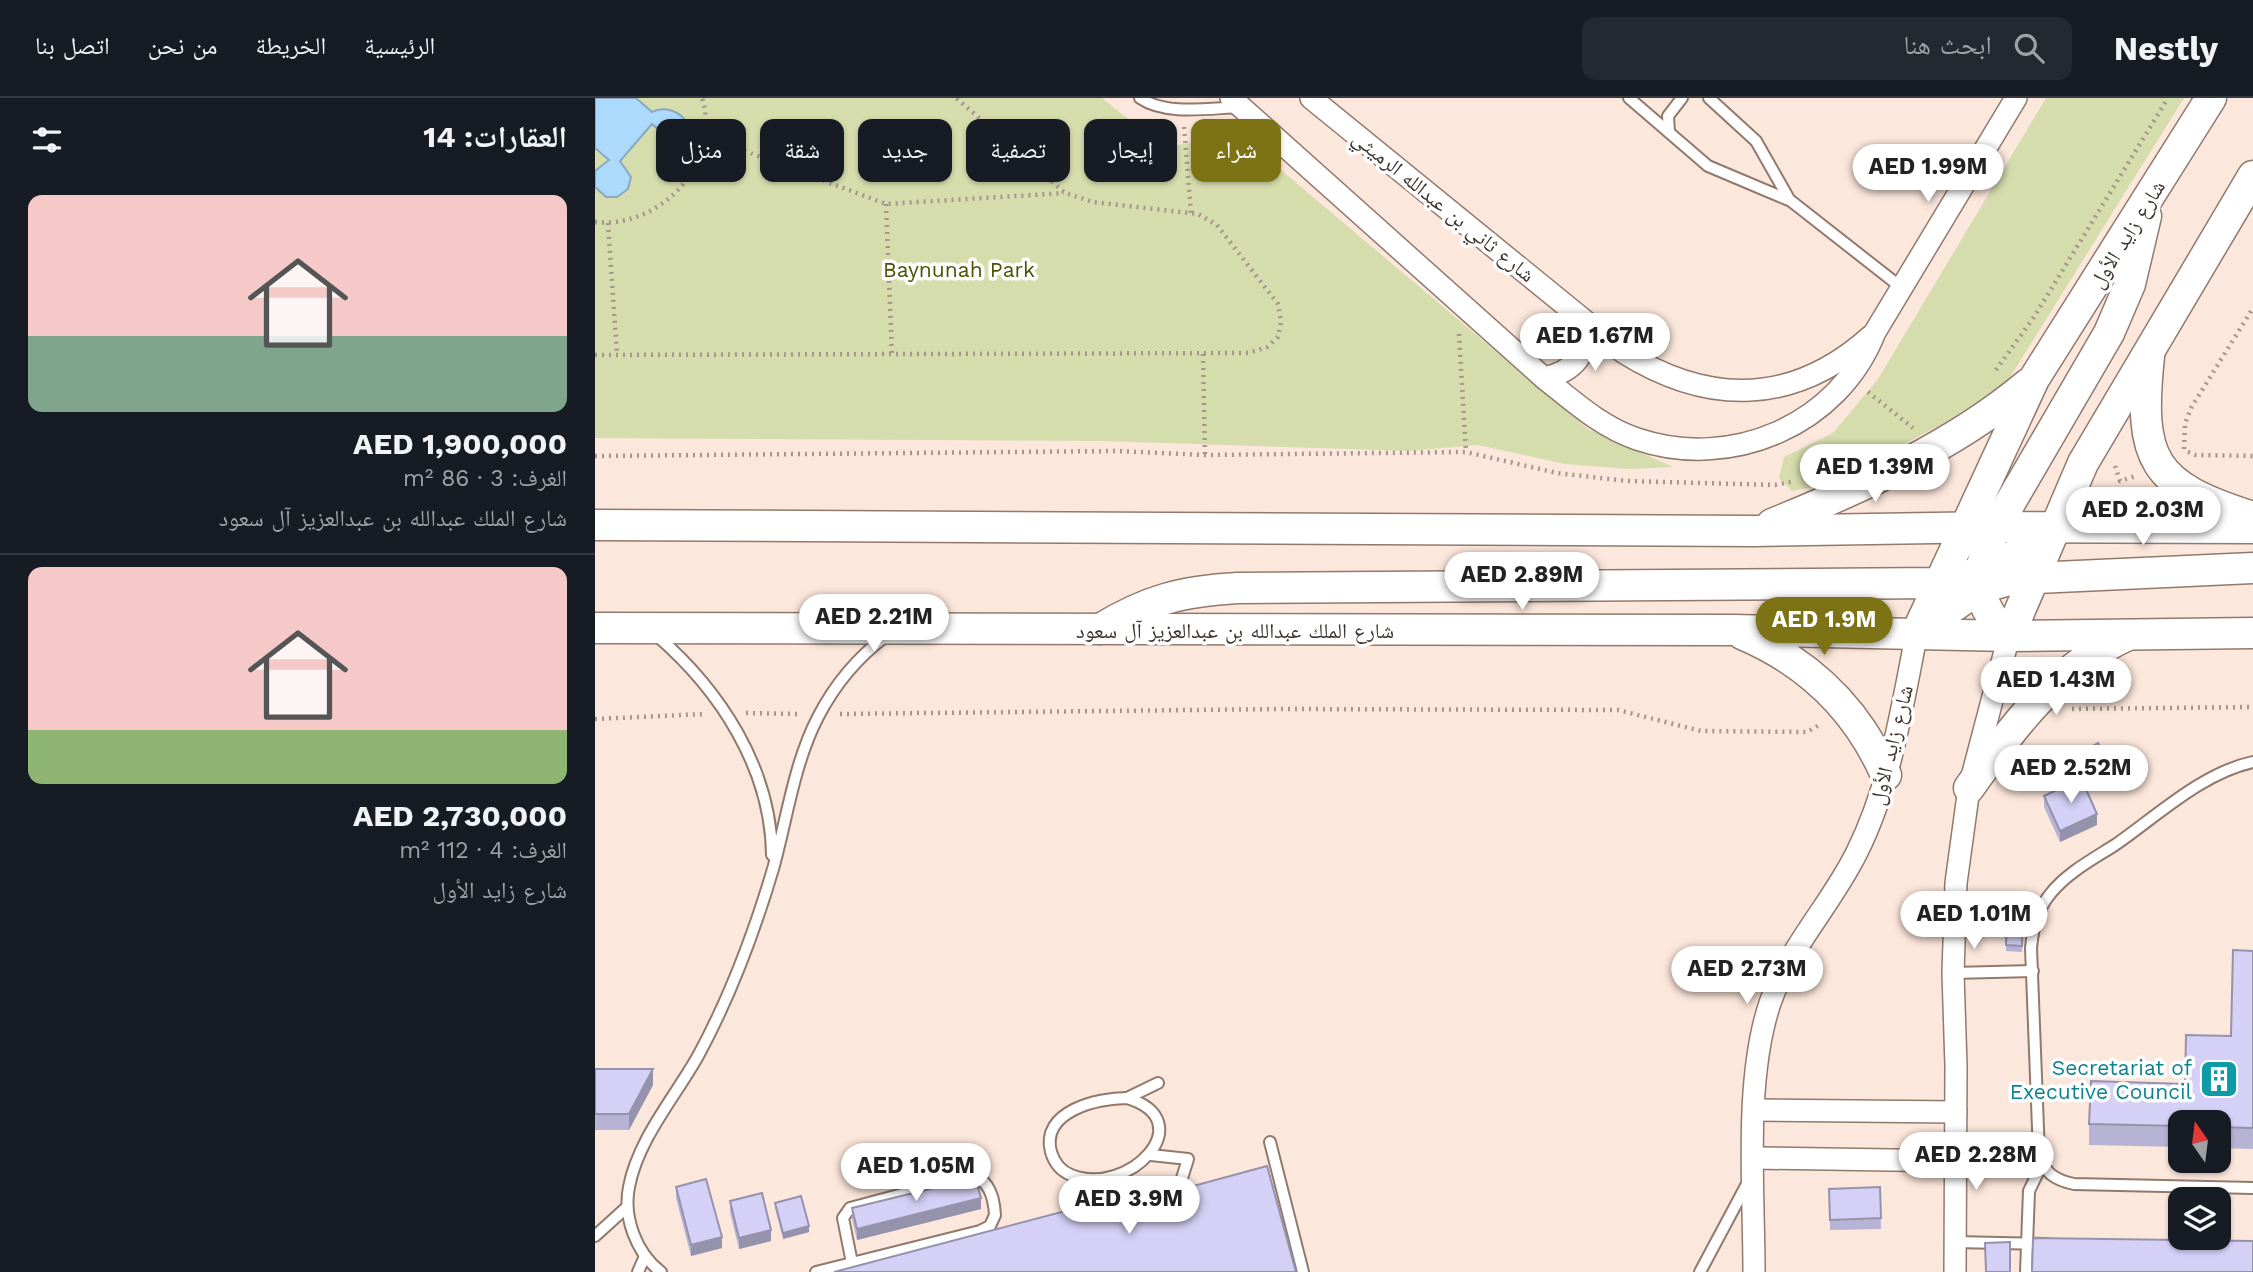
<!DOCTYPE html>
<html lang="ar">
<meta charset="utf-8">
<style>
:root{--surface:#171b24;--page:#242831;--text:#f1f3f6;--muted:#9ea1a6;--line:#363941;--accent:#7e7314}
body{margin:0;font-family:"Work Sans","Noto Naskh Arabic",sans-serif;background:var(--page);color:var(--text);direction:rtl;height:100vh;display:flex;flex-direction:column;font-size:26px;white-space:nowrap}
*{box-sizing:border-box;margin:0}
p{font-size:23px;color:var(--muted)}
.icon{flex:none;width:38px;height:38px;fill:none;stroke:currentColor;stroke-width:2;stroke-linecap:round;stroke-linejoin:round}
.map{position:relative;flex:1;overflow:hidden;direction:ltr}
.drawer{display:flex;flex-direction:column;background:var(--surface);width:595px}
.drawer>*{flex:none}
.banner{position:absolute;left:21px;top:21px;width:665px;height:63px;direction:rtl;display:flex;gap:14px}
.needle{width:46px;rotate:346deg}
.controls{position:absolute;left:1573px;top:1012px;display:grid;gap:14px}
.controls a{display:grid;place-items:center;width:63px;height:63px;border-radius:14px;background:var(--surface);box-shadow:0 2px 5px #0004;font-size:35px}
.price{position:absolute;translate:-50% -60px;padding:0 16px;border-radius:24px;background:#fff;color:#222;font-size:23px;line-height:46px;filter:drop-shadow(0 2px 4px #0008)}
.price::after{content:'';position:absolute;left:50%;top:42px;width:21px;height:16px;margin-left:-10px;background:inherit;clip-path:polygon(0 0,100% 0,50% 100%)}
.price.on{background:var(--accent);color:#fff}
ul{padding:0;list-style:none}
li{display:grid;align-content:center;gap:14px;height:371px;padding:0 28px}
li+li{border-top:2px solid var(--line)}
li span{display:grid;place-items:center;height:217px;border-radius:14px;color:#555}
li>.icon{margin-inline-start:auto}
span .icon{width:126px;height:126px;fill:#fffc;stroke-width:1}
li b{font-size:30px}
h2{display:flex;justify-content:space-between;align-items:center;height:84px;padding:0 28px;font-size:30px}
.chip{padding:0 24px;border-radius:14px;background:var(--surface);box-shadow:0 2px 5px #0004;font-size:24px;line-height:63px}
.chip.on{background:var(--accent);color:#fff}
header{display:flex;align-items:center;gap:42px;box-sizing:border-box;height:98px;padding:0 35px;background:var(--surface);border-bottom:2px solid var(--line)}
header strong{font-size:33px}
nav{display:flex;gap:38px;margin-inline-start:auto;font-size:24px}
.search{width:490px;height:63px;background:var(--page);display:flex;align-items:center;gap:18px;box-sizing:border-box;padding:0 24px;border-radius:14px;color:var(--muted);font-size:26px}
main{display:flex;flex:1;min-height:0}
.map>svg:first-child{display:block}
.park{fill:#d5ddad}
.water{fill:#abdafd;stroke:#8aa8bf;stroke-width:2}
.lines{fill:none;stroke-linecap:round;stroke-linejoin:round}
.lane-casing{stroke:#917a6d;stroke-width:14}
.street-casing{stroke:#917a6d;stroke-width:24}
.secondary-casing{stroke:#917a6d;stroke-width:33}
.path{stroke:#a5958c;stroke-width:4.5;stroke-dasharray:2 5;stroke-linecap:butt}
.lane{stroke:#fff;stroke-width:10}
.street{stroke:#fff;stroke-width:21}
.secondary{stroke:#fff;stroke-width:30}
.wall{fill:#b7b3d4}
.shaded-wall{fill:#9592ac}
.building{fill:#d5d0f6;stroke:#9592ac;stroke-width:2}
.labels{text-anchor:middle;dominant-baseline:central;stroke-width:7;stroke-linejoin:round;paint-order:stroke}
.street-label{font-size:21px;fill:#3d332d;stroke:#fff}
.park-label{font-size:21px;fill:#4c5306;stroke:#fff}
.culture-label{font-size:21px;fill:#0d838f;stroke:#fff;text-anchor:end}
</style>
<header>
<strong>Nestly</strong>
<div class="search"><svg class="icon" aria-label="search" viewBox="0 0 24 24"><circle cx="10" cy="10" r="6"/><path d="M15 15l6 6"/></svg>ابحث هنا</div>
<nav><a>الرئيسية</a><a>الخريطة</a><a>من نحن</a><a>اتصل بنا</a></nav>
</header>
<main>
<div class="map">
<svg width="1658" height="1174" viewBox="0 0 1658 1174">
<rect width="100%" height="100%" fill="#fce7dc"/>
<g class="park">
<polygon points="0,0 507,0 569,50 642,35 993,331 1078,369 1034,371 970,366 883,347 813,353 506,343 0,340"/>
<polygon points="1451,0 1589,0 1412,284 1346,327 1231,386 1197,393 1184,380 1189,359 1238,335 1283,281"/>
</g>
<path class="water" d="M0,0H41L57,14C82,0 117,43 70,37L57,26L25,63L36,79L33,91L22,99H11L0,89V73L14,62L0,50Z"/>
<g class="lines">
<g class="lane-casing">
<g id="lane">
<path d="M545,0C571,18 615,10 645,9"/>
<polyline points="1034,0 1113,68 1196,103 1307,190"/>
<polyline points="1114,0 1161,43 1194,101"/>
<polyline points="1074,34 1073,18 1087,0"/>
<path d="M61,537C125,592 176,670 177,757"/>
<path d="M1658,664C1607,675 1562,718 1520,747C1498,761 1472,775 1456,795C1442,812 1438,829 1436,850L1444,1056C1449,1075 1460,1082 1479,1086L1658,1090"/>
<polyline points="1358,875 1438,873"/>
<path d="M532,1000C608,1023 533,1100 476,1077C466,1073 459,1064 456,1054C445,1013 503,1000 532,1000Z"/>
<polyline points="532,1000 563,985"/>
<polyline points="675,1044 708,1174"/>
<polyline points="556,1057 593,1061 582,1096 584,1106"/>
<polyline points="0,1138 32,1109"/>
<polyline points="1360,1144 1452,1146"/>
<polyline points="43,1174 50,1158"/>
<path d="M66,1174C41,1155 28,1119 34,1089C43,1041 80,999 103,958C135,899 159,835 178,771C192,721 199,665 223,619C239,588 263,559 291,538"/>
<path d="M221,1174L385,1133L395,1128L400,1117C399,1100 394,1080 375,1078L255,1110L248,1120L257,1165"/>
<polyline points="1105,1174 1153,1084"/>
<polyline points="1431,1174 1434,1093 1447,1066"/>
</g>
</g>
<g class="street-casing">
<g id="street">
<path d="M636,0L949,280C978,303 1006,329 1042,341C1136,373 1244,327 1280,234L1421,0"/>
<path d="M716,0L1028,254C1114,308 1199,307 1276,238"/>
<path d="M949,280C979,274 994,255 992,225"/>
<polyline points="1160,1012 1361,1014"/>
<polyline points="1160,1060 1360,1063"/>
<path d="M1159,1174C1159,1092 1149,982 1175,905C1194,849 1236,807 1262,754C1296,686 1307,608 1322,534"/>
<polyline points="1360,1174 1361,968 1358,875 1361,785 1374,690 1414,538"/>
</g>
</g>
<g class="secondary-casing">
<g id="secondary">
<path d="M1554,258C1543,363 1557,387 1658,419"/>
<path d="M1177,426C1266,390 1359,348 1433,286"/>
<polyline points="0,427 1160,433 1401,429 1658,430"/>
<polyline points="0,530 1137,532 1414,538 1658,535"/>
<path d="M505,531C553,502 587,493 643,490L1343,485C1397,474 1416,462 1460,429"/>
<polyline points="1322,534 1439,281 1616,0"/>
<polyline points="1322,534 1385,490 1418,481 1658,470"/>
<path d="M1147,536C1213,564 1262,611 1291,677"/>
<polyline points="1414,538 1488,365 1658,78"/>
<path d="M1414,538C1375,503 1381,472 1401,429L1514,235L1535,186L1551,118"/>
<path d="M1374,690C1418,628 1462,569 1533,537"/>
</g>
</g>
<g class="path">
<polyline points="589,29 596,115"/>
<polyline points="110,38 291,106 469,95"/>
<polyline points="291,106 297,257"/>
<path d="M0,124C65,131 128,65 107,0"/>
<polyline points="13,125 22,257"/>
<polyline points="864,236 871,354"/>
<polyline points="608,256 610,357"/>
<polyline points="0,257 653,255 672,249 683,239 686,224 683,206 622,127 603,116 498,104 470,95 361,0"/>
<polyline points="1401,272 1439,219 1573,0"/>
<polyline points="1273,294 1318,330"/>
<polyline points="1589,351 1590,326 1596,310 1658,210"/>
<polyline points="1593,354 1601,357 1658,358"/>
<polyline points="0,358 521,353 610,357 871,354 962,375 1032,383 1180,387 1200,383"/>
<polyline points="1520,368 1525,383 1541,378"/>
<polyline points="1477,611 1658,609"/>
<polyline points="151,615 205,616"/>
<polyline points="245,616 684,611 1023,612 1106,633 1212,634 1226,626"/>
<polyline points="0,621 110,616"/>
</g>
<use href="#lane" class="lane"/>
<use href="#street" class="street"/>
<use href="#secondary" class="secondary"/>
</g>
<g class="wall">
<polygon points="1485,655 1515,673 1496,683 1485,660"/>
<polygon points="1449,698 1502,727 1465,744 1449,709"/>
<polygon points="1428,815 1427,854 1411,853 1411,847"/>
<polygon points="1658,853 1658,1051 1624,1050 1624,1024 1586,1024 1586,1049 1494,1047 1494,1026 1590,986 1636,938"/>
<polygon points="0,971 58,987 34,1032 0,1032"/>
<polygon points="81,1089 127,1150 96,1158 81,1100"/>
<polygon points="1285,1089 1286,1131 1235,1132 1234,1091"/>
<polygon points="135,1103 176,1143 144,1151 135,1114"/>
<polygon points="180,1105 214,1134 188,1141 180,1110"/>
<polygon points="257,1110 386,1111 262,1142 257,1121"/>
</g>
<g class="shaded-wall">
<polygon points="1515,667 1515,673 1496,683 1496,677"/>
<polygon points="1502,716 1502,727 1465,744 1465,733"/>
<polygon points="58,971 58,987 34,1032 34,1016"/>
<polygon points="386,1100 386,1111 262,1142 262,1131"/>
<polygon points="214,1128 214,1134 188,1141 188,1135"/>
<polygon points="176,1132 176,1143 144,1151 144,1140"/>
<polygon points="127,1139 127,1150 96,1158 96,1147"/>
</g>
<g class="building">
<polygon points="1503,645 1515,667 1496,677 1485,655"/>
<polygon points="1486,680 1502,716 1465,733 1449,698"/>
<polygon points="1412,814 1428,815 1427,848 1411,847"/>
<polygon points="1638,852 1658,853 1658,1030 1624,1029 1624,1024 1586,1024 1586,1028 1494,1026 1496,983 1590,986 1591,937 1636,938"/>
<polygon points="0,971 58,971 34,1016 0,1016"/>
<polygon points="672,1068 701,1174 239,1174 558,1090 580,1093"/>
<polygon points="380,1080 386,1100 262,1131 257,1110"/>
<polygon points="111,1081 127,1139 96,1147 81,1089"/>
<polygon points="1285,1089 1286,1120 1235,1122 1234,1091"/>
<polygon points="167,1095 176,1132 144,1140 135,1103"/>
<polygon points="206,1098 214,1128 188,1135 180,1105"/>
<polygon points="1438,1140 1658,1143 1658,1174 1437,1174"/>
<polygon points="1415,1144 1415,1174 1391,1174 1390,1145"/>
</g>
<defs>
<g id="building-square" transform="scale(2.0125)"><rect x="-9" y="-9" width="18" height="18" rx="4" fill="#0f9aa8" stroke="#fff"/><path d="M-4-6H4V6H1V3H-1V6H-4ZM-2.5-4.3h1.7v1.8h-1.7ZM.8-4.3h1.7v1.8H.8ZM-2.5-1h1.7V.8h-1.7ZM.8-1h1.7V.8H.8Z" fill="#fff"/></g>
</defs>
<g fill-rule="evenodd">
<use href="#building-square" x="1624" y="981"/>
</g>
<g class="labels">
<g class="street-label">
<text transform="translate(849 108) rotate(39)">شارع ثاني بن عبدالله الرميثي</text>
<text transform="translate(1532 136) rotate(-58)">شارع زايد الأول</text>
<text x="640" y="532">شارع الملك عبدالله بن عبدالعزيز آل سعود</text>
<text transform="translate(1296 647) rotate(-76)">شارع زايد الأول</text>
</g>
<g class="park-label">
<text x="364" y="171">Baynunah Park</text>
</g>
<g class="culture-label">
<text x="1597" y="969">Secretariat of<tspan x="1597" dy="24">Executive Council</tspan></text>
</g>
</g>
</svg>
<div class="controls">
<a><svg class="needle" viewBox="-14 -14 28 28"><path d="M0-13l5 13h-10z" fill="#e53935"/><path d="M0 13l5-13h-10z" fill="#9ea1a6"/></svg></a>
<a><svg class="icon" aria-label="layers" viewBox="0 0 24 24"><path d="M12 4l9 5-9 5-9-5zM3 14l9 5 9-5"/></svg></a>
</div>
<b class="price" style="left:1333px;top:106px">AED 1.99M</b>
<b class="price" style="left:1000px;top:275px">AED 1.67M</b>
<b class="price" style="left:1280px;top:406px">AED 1.39M</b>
<b class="price" style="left:1548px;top:449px">AED 2.03M</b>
<b class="price" style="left:927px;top:514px">AED 2.89M</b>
<b class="price" style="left:279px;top:556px">AED 2.21M</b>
<b class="price on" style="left:1229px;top:559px">AED 1.9M</b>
<b class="price" style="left:1461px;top:619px">AED 1.43M</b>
<b class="price" style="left:1476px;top:707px">AED 2.52M</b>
<b class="price" style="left:1379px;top:853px">AED 1.01M</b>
<b class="price" style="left:1152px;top:908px">AED 2.73M</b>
<b class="price" style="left:1381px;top:1094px">AED 2.28M</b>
<b class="price" style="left:321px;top:1105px">AED 1.05M</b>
<b class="price" style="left:534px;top:1138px">AED 3.9M</b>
<div class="banner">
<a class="chip on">شراء</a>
<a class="chip">إيجار</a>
<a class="chip">تصفية</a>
<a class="chip">جديد</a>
<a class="chip">شقة</a>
<a class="chip">منزل</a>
</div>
</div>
<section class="drawer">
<h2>العقارات: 14<svg class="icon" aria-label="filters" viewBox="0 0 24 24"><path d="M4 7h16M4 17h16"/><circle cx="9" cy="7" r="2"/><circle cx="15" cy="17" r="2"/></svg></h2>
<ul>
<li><span style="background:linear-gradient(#f6c9c9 65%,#7fa58c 0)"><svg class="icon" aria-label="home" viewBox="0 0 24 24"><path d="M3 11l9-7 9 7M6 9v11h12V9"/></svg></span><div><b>AED 1,900,000</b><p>الغرف: 3 · 86 m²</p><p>شارع الملك عبدالله بن عبدالعزيز آل سعود</p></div></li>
<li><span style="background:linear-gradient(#f6c9c9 75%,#8fb573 0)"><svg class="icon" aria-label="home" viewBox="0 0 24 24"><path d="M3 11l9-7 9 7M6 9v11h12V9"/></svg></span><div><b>AED 2,730,000</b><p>الغرف: 4 · 112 m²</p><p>شارع زايد الأول</p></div></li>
</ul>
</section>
</main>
